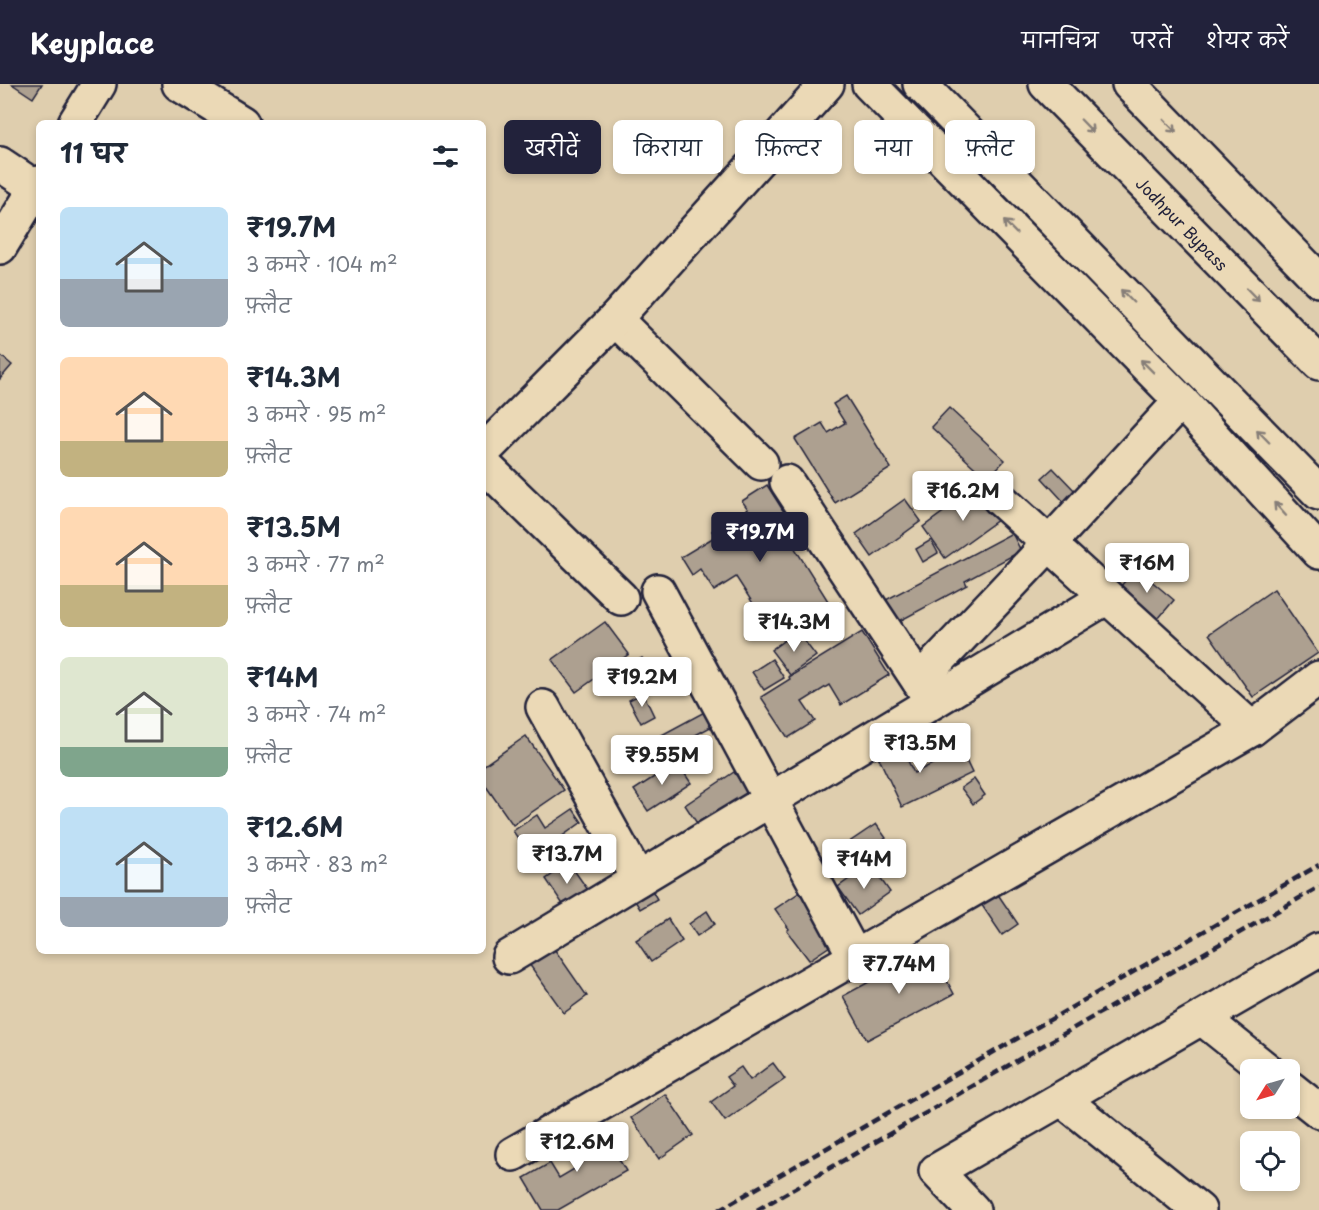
<!DOCTYPE html>
<html lang="hi">
<meta charset="utf-8">
<style>
:root{--surface:#fff;--page:#f6f6f7;--text:#1f2937;--muted:#747a83;--accent:#22223b}
body{margin:0;font-family:"Playpen Sans","Playpen Sans Deva",sans-serif;background:var(--page);color:var(--text);height:100vh;display:flex;flex-direction:column;font-size:22px;white-space:nowrap}
*{box-sizing:border-box;margin:0}
p{font-size:20px;color:var(--muted)}
.icon{flex:none;width:33px;height:33px;fill:none;stroke:currentColor;stroke-width:2;stroke-linecap:round;stroke-linejoin:round}
.map{position:relative;flex:1;overflow:hidden}
.panel{position:absolute;left:36px;top:36px;width:450px;height:834px;display:flex;flex-direction:column;background:var(--surface);border-radius:9px;box-shadow:0 3px 9px #0003}
.panel>*{flex:none}
.guide{position:absolute;left:504px;top:36px;width:570px;height:54px;display:flex;gap:12px}
.needle{width:39px;rotate:233deg}
.controls{position:absolute;left:1240px;top:975px;display:grid;gap:12px}
.controls a{display:grid;place-items:center;width:60px;height:60px;border-radius:9px;background:var(--surface);box-shadow:0 3px 9px #0003;font-size:30px}
.price{position:absolute;translate:-50% -51px;padding:0 14px;border-radius:6px;background:#fff;color:#222;font-size:20px;line-height:39px;filter:drop-shadow(0 2px 3px #0008)}
.price::after{content:'';position:absolute;left:50%;top:36px;width:18px;height:14px;margin-left:-9px;background:inherit;clip-path:polygon(0 0,100% 0,50% 100%)}
.price.active{background:var(--accent);color:#fff}
ul{padding:0;list-style:none}
li{display:flex;align-items:center;gap:18px;height:150px;padding:0 24px}
li span{display:grid;place-items:center;flex:none;width:168px;height:120px;border-radius:9px;color:#555}
li>.icon{margin-inline-start:auto}
span .icon{width:72px;height:72px;fill:#fffc;stroke-width:1}
li b{font-size:26px}
h2{display:flex;justify-content:space-between;align-items:center;height:72px;padding:0 24px;font-size:26px}
.pill{padding:0 21px;border-radius:9px;background:var(--surface);box-shadow:0 3px 9px #0003;font-size:21px;line-height:54px}
.pill.active{background:var(--accent);color:#fff}
header{display:flex;align-items:center;gap:36px;box-sizing:border-box;height:84px;padding:0 30px;background:var(--accent);color:#fff}
header strong{font-size:28px}
nav{display:flex;gap:33px;margin-inline-start:auto;font-size:21px}
.map>svg:first-child{display:block}
.building{fill:#ada090;stroke:#22223b;stroke-width:1.5}
.lines{fill:none;stroke-linecap:round;stroke-linejoin:round}
.minor-casing{stroke:#22223b;stroke-width:38}
.highway-casing{stroke:#22223b;stroke-width:38}
.minor{stroke:#ebd9b6;stroke-width:33}
.highway{stroke:#ebd9b6;stroke-width:33}
.rail{stroke:#22223b;stroke-width:4.5;stroke-dasharray:9 4.5;stroke-linecap:butt}
.oneway{stroke:#867e78}
.labels{text-anchor:middle;dominant-baseline:central;stroke-width:4.5;stroke-linejoin:round;paint-order:stroke}
.street-label{font-size:16px;fill:#22223b;stroke:#ebd9b6}
</style>
<header>
<strong>Keyplace</strong>
<nav><a>मानचित्र</a><a>परतें</a><a>शेयर करें</a></nav>
</header>
<div class="map">
<svg width="1319" height="1126" viewBox="0 0 1319 1126">
<rect width="100%" height="100%" fill="#dfceae"/>
<filter id="ink" filterUnits="userSpaceOnUse"><feTurbulence type="fractalNoise" baseFrequency=".0167" numOctaves="2"/><feDisplacementMap in="SourceGraphic" scale="12" xChannelSelector="R" yChannelSelector="G"/><feConvolveMatrix kernelMatrix="1 2 1 2 8 2 1 2 1" color-interpolation-filters="sRGB"/></filter>
<g filter="url(#ink)">
<g class="building">
<polygon points="12,0 42,0 33,14"/>
<polygon points="0,271 12,281 0,295"/>
<polygon points="846,312 891,384 835,419 795,355 822,339 828,349 845,339 833,320"/>
<polygon points="949,324 1005,376 987,395 931,343"/>
<polygon points="1053,384 1076,408 1065,419 1042,394"/>
<polygon points="767,401 789,436 781,442 828,517 774,552 736,493 714,507 700,485 692,491 681,473 716,452 712,447 748,425 742,417"/>
<polygon points="980,401 1002,433 945,474 923,443"/>
<polygon points="905,415 921,437 872,473 856,450"/>
<polygon points="1012,449 1021,467 965,497 967,501 894,540 882,518"/>
<polygon points="931,456 938,469 923,478 916,465"/>
<polygon points="1136,484 1174,516 1158,535 1120,503"/>
<polygon points="1274,505 1318,569 1253,613 1209,550"/>
<polygon points="605,538 629,570 576,608 552,576"/>
<polygon points="797,547 816,572 790,591 771,566"/>
<polygon points="862,548 889,591 841,621 829,601 802,618 815,637 788,654 761,613 790,595 789,593"/>
<polygon points="642,574 652,590 643,596 633,579"/>
<polygon points="772,575 784,594 764,606 752,588"/>
<polygon points="643,609 654,632 641,639 629,616"/>
<polygon points="710,625 718,639 664,668 656,654"/>
<polygon points="526,652 564,706 513,741 483,698 483,682"/>
<polygon points="898,657 914,689 961,666 972,689 902,723 876,668"/>
<polygon points="677,678 691,699 648,727 634,706"/>
<polygon points="734,688 749,710 700,744 685,721"/>
<polygon points="974,695 985,711 973,720 961,704"/>
<polygon points="573,725 582,738 557,756 563,765 537,783 513,747 537,731 545,744"/>
<polygon points="876,740 886,754 852,778 842,763"/>
<polygon points="569,779 588,806 564,822 546,795"/>
<polygon points="870,780 890,808 858,831 838,803"/>
<polygon points="646,796 657,815 640,825 629,807"/>
<polygon points="993,803 1018,840 1002,851 977,814"/>
<polygon points="806,804 839,856 809,876 787,847 789,845 775,825"/>
<polygon points="707,827 715,840 697,852 689,840"/>
<polygon points="668,835 682,857 651,878 636,856"/>
<polygon points="548,856 587,912 564,929 524,873"/>
<polygon points="930,865 954,910 867,956 843,912"/>
<polygon points="773,979 785,995 725,1037 711,1018 733,1002 726,993 741,983 750,996"/>
<polygon points="665,1010 693,1051 659,1075 631,1034"/>
<polygon points="600,1043 626,1087 558,1126 543,1126 524,1094 550,1079 559,1094 576,1084 564,1064"/>
</g>
<g class="lines">
<g class="minor-casing">
<g id="minor">
<polyline points="179,0 242,39"/>
<polyline points="869,0 1181,317 1319,468"/>
<polyline points="1129,0 1319,196"/>
<polyline points="75,39 99,0"/>
<polyline points="0,80 39,106"/>
<polyline points="0,163 39,99"/>
<polyline points="615,235 761,379"/>
<polyline points="483,368 615,235 827,0"/>
<polyline points="483,380 621,514"/>
<polyline points="787,398 930,614"/>
<polyline points="999,414 1252,645"/>
<polyline points="658,507 855,873"/>
<polyline points="919,597 1049,460 1181,317"/>
<polyline points="543,623 638,795"/>
<polyline points="509,873 1107,513"/>
<polyline points="1202,934 1267,986"/>
<polyline points="1290,1004 1319,1027"/>
<polyline points="1062,1015 1199,1126"/>
<polyline points="513,1070 1252,645 1319,594"/>
<polyline points="973,1126 936,1087 1319,866"/>
</g>
</g>
<g class="highway-casing">
<g id="highway">
<polyline points="920,0 1319,409"/>
<path id="s1" d="M1046,0L1319,279"/>
</g>
</g>
<use href="#minor" class="minor"/>
<use href="#highway" class="highway"/>
<g class="rail">
<polyline points="719,1126 1319,781"/>
<polyline points="757,1126 1319,803"/>
</g>
</g>
<defs><path id="oneway-shaft" d="M-6 0H5M1.5-3L5.5 0L1.5 3" fill="none" stroke-width="1.6" stroke-linecap="round" stroke-linejoin="round" transform="scale(1.5)"/></defs>
<g class="oneway">
<use href="#oneway-shaft" transform="translate(1087 42) rotate(46)"/>
<use href="#oneway-shaft" transform="translate(1170 42) rotate(46)"/>
<use href="#oneway-shaft" transform="translate(1010 143) rotate(-135)"/>
<use href="#oneway-shaft" transform="translate(1253 211) rotate(46)"/>
<use href="#oneway-shaft" transform="translate(1127 212) rotate(-134)"/>
<use href="#oneway-shaft" transform="translate(1147 282) rotate(-135)"/>
<use href="#oneway-shaft" transform="translate(1263 352) rotate(-134)"/>
<use href="#oneway-shaft" transform="translate(1280 425) rotate(-132)"/>
</g>
</g>
<g class="labels">
<g class="street-label">
<text stroke="none"><textPath href="#s1" startOffset="195">Jodhpur Bypass</textPath></text>
</g>
</g>
</svg>
<div class="controls">
<a><svg class="needle" viewBox="-14 -14 28 28"><path d="M0-13l5 13h-10z" fill="#e53935"/><path d="M0 13l5-13h-10z" fill="#747a83"/></svg></a>
<a><svg class="icon" aria-label="locate" viewBox="0 0 24 24"><circle cx="12" cy="12" r="6"/><path d="M12 2v4M12 18v4M2 12h4M18 12h4"/></svg></a>
</div>
<b class="price" style="left:963px;top:438px">₹16.2M</b>
<b class="price active" style="left:760px;top:479px">₹19.7M</b>
<b class="price" style="left:1147px;top:510px">₹16M</b>
<b class="price" style="left:794px;top:569px">₹14.3M</b>
<b class="price" style="left:642px;top:624px">₹19.2M</b>
<b class="price" style="left:920px;top:690px">₹13.5M</b>
<b class="price" style="left:662px;top:702px">₹9.55M</b>
<b class="price" style="left:567px;top:801px">₹13.7M</b>
<b class="price" style="left:864px;top:806px">₹14M</b>
<b class="price" style="left:899px;top:911px">₹7.74M</b>
<b class="price" style="left:577px;top:1089px">₹12.6M</b>
<div class="guide">
<a class="pill active">खरीदें</a>
<a class="pill">किराया</a>
<a class="pill">फ़िल्टर</a>
<a class="pill">नया</a>
<a class="pill">फ़्लैट</a>
</div>
<section class="panel">
<h2>11 घर<svg class="icon" aria-label="filters" viewBox="0 0 24 24"><path d="M4 7h16M4 17h16"/><circle cx="9" cy="7" r="2"/><circle cx="15" cy="17" r="2"/></svg></h2>
<ul>
<li><span style="background:linear-gradient(#bfe0f5 60%,#9aa5b1 0)"><svg class="icon" aria-label="home" viewBox="0 0 24 24"><path d="M3 11l9-7 9 7M6 9v11h12V9"/></svg></span><div><b>₹19.7M</b><p>3 कमरे · 104 m²</p><p>फ़्लैट</p></div></li>
<li><span style="background:linear-gradient(#ffd9b3 70%,#c2b280 0)"><svg class="icon" aria-label="home" viewBox="0 0 24 24"><path d="M3 11l9-7 9 7M6 9v11h12V9"/></svg></span><div><b>₹14.3M</b><p>3 कमरे · 95 m²</p><p>फ़्लैट</p></div></li>
<li><span style="background:linear-gradient(#ffd9b3 65%,#c2b280 0)"><svg class="icon" aria-label="home" viewBox="0 0 24 24"><path d="M3 11l9-7 9 7M6 9v11h12V9"/></svg></span><div><b>₹13.5M</b><p>3 कमरे · 77 m²</p><p>फ़्लैट</p></div></li>
<li><span style="background:linear-gradient(#dfe7d0 75%,#7fa58c 0)"><svg class="icon" aria-label="home" viewBox="0 0 24 24"><path d="M3 11l9-7 9 7M6 9v11h12V9"/></svg></span><div><b>₹14M</b><p>3 कमरे · 74 m²</p><p>फ़्लैट</p></div></li>
<li><span style="background:linear-gradient(#bfe0f5 75%,#9aa5b1 0)"><svg class="icon" aria-label="home" viewBox="0 0 24 24"><path d="M3 11l9-7 9 7M6 9v11h12V9"/></svg></span><div><b>₹12.6M</b><p>3 कमरे · 83 m²</p><p>फ़्लैट</p></div></li>
</ul>
</section>
</div>
